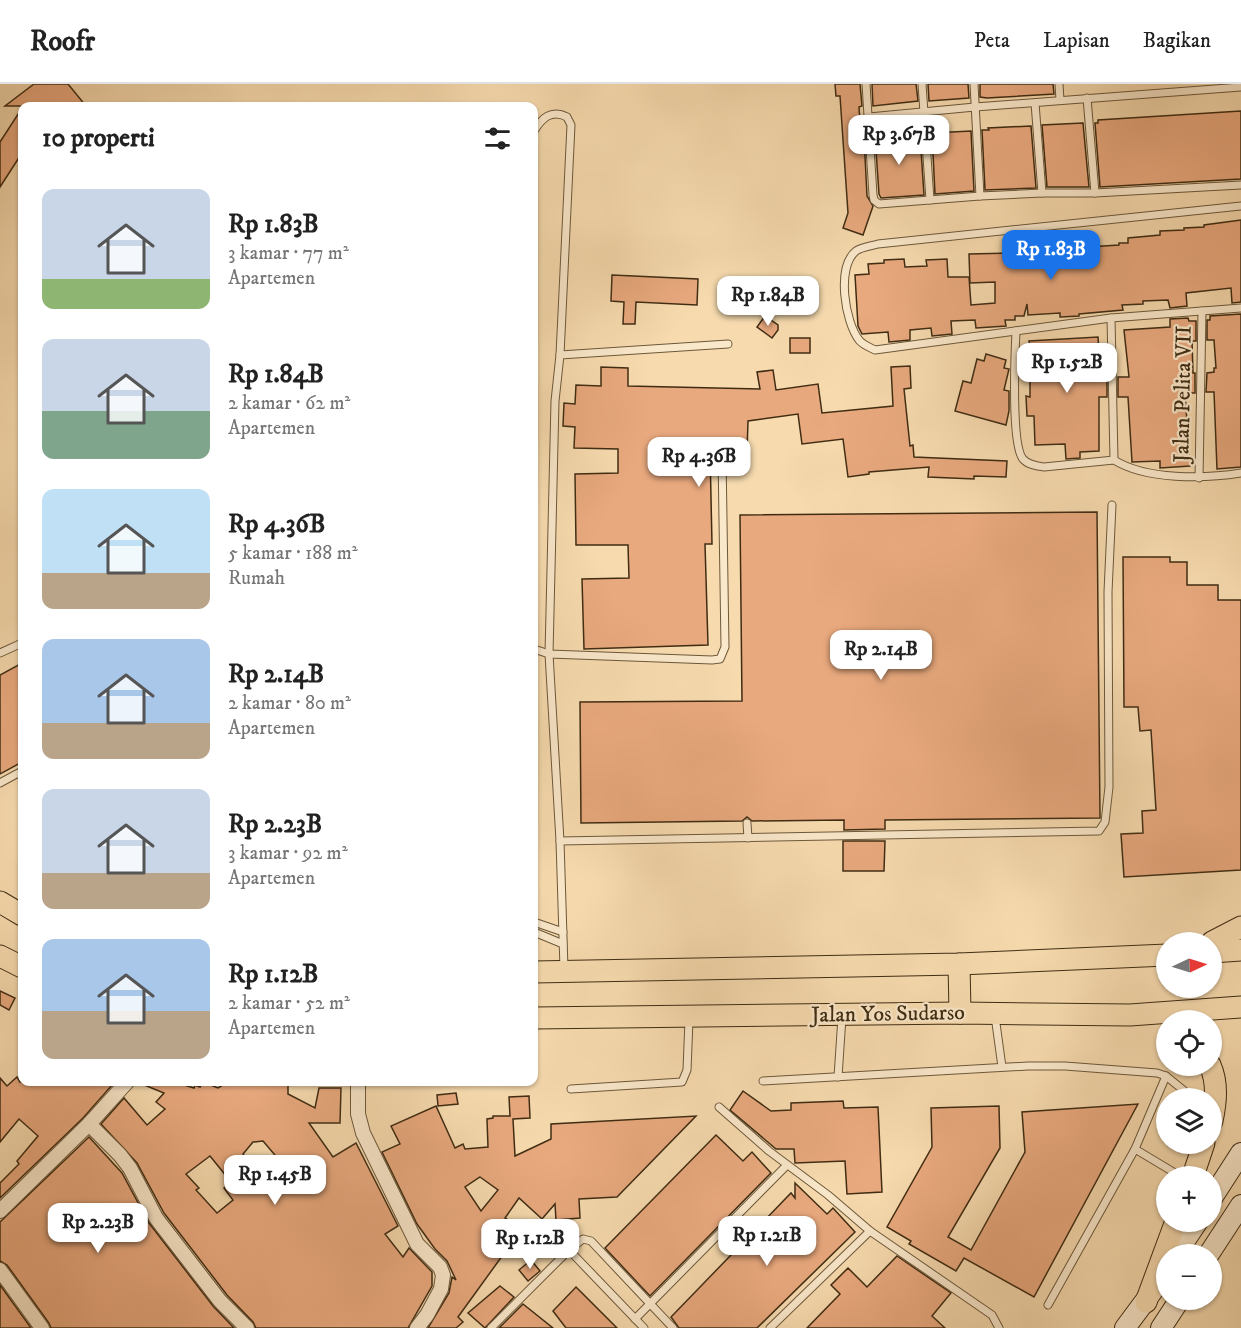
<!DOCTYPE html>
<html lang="id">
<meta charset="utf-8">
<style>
:root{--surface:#fff;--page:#f2f2f2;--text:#222;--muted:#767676;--line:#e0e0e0;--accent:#1a73e8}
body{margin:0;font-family:"IM FELL DW Pica",serif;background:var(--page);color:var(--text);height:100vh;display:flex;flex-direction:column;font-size:22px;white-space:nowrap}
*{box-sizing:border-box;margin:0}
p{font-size:20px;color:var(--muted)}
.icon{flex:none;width:33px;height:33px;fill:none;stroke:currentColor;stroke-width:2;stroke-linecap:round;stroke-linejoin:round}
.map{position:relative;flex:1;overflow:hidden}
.details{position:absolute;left:18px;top:18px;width:520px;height:984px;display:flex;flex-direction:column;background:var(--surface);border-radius:12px;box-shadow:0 2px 4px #0004}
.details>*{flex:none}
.needle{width:39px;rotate:86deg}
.fabs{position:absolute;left:1156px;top:848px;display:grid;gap:12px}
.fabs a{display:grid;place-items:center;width:66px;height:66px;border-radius:50%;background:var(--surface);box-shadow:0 2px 4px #0004;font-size:30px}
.price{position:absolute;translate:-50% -51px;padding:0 14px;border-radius:12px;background:#fff;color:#222;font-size:20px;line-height:39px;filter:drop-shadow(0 2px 3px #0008)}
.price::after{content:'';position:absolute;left:50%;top:36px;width:18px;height:14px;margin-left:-9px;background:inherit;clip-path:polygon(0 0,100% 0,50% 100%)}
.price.selected{background:var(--accent);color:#fff}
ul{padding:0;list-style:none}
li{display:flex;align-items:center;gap:18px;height:150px;padding:0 24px}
li span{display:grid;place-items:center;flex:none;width:168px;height:120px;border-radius:12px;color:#555}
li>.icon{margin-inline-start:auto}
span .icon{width:72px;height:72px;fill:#fffc;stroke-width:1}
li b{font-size:26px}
h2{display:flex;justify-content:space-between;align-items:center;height:72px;padding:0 24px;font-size:26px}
header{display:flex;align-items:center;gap:36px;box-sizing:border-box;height:84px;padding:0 30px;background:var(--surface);border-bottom:2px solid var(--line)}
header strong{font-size:28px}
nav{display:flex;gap:33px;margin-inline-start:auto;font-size:21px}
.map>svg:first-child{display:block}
.building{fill:#e9a97e;stroke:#3f2c13;stroke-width:1.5;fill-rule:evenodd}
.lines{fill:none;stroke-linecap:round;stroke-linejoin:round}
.service-casing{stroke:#6d583a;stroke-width:9}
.minor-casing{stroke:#6d583a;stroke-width:16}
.secondary-casing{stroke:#3f2c13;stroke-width:22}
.primary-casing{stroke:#3f2c13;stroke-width:23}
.service{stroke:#fae8cb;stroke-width:7}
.minor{stroke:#fae8cb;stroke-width:14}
.secondary{stroke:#fae8cb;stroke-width:20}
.primary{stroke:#f7dbaf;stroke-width:21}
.labels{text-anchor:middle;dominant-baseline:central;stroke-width:4.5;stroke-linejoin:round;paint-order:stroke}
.street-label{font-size:22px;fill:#3f2c13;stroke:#fae8cb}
</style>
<header>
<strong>Roofr</strong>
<nav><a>Peta</a><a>Lapisan</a><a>Bagikan</a></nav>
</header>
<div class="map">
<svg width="1241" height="1244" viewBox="0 0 1241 1244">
<rect width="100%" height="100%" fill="#f7dbaf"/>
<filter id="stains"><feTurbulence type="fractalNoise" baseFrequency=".00333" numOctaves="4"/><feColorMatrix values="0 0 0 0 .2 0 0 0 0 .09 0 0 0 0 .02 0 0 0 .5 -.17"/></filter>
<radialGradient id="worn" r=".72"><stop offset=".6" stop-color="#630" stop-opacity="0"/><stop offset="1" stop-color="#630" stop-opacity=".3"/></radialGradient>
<g class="building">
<polygon points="34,0 68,0 86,22 5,22"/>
<polygon points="835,0 860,0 862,22 859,23 861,53 864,53 867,112 873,122 863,151 843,144 848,129 840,12 836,12"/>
<polygon points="872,0 916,0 918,17 873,22"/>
<polygon points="928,0 968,0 969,14 929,17"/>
<polygon points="980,0 1053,0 1054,10 987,14 980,13"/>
<polygon points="22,24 22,69 0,103 0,58"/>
<polygon points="1241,27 1241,95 1100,103 1095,39 1098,39 1098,36"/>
<polygon points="1083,39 1089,103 1047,103 1042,41"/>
<polygon points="1031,42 1036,104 985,106 982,46 989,46 988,44"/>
<polygon points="971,47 974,107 935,110 932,49"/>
<polygon points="920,51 924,111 881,114 879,110 875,52"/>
<polygon points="1241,136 1241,218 1232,219 1231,204 1186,209 1187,222 1170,224 1168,216 1143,217 1143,220 1122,221 1123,226 1079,230 1079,232 1060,233 1060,229 1028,231 1027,220 1024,232 1015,232 1015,236 1005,236 1006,242 976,244 975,236 951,237 952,250 932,252 931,244 910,246 910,256 889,258 888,248 862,250 858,242 855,191 869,190 868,180 884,179 884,176 904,175 905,183 927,182 926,176 947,175 948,193 969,193 971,221 995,219 995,198 970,199 969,170 1013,169 1013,165 1035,164 1035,160 1055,159 1055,165 1119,161 1119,159 1128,159 1128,154 1160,151 1160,147 1184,146 1184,144 1204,143 1204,141"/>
<polygon points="612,191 698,195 697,221 636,218 635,240 623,240 624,218 611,217"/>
<polygon points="1241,230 1241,383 1217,385 1214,308 1206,308 1207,289 1214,288 1214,284 1216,284 1214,256 1207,256 1207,236 1210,236 1210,232"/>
<polygon points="765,232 778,241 778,246 772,254 757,243"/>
<polygon points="1188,234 1189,237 1196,237 1196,257 1192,257 1193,289 1195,289 1195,309 1185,309 1190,382 1160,384 1160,377 1132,378 1128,313 1118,313 1118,293 1129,293 1124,246 1170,243 1170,235"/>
<polygon points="1098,253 1100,282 1101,282 1102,295 1107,294 1107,313 1099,313 1099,367 1080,368 1080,374 1066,375 1065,360 1035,361 1034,332 1027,332 1026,312 1030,313 1030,291 1032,292 1029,257"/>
<rect x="790" y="254" width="20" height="15"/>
<polygon points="986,270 1006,276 1004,284 1009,285 1004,306 1009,307 1009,327 1006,341 955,327 963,297 971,299 977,275 984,277"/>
<polygon points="910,282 911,304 904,305 910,362 913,361 914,373 1007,377 1006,393 974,392 974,395 928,393 929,383 869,388 869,390 848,393 843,355 802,360 798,330 748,337 747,368 710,367 712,460 705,460 708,561 584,565 582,495 629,494 628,461 576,461 575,390 618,389 618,365 574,364 575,343 563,342 564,319 575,320 576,301 601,302 601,283 628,284 628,302 760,305 757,288 773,286 776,306 818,300 822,329 893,322 891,283"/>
<polygon points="1097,428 1100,734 885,736 885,745 844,746 844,736 752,737 747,733 742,737 581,739 580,618 742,617 740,431"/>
<polygon points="1123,473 1170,473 1170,478 1187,478 1187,501 1218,501 1218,516 1241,516 1241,786 1124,793 1121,750 1143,749 1142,727 1156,726 1151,646 1140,647 1138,623 1124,623"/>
<polygon points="22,579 22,678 0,690 0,591"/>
<polygon points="843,757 885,757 884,787 843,787"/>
<polygon points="0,907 15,914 9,926 0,921"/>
<polygon points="17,993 20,998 110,998 113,1000 83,1034 0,1114 0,1099 19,1080 17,1077 38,1052 19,1035 0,1058 0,994 7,1002"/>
<path d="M137,998H175L194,1004L195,1001L200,1003L203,998L218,1004L228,998H288V1010L315,1024L319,1004H341L340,1039H309L333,1073L356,1059L398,1142L385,1150L403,1173L409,1164L432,1188V1202L408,1244H256L253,1238L227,1211L164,1129L137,1079L101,1040L124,1014L147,1041L165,1025L156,1018L164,1009ZM263,1057L286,1084L256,1104L243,1086L251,1080L243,1070L253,1058ZM210,1072L231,1098L224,1104L233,1116L217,1129L196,1106L199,1104L186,1090Z"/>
<polygon points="743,1007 771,1027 791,1026 791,1019 843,1017 844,1024 878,1023 882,1108 847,1110 845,1077 795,1079 794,1065 776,1065 730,1026"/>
<polygon points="456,1009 458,1020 438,1022 437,1011"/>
<path d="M529,1012L530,1034L513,1035L515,1072L551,1055V1040L696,1032L617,1113L579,1115L580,1134L556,1136L555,1120L542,1135L519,1114L505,1134L534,1152L526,1165L513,1157L458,1233L463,1238L456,1244H428L449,1209L452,1193L456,1196L447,1177L435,1165L417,1140L382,1068L400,1060L391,1042L436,1022L455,1064L463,1060L465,1065L488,1063L487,1035L493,1034V1032H510L509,1013ZM480,1093L498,1106L481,1127L465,1103Z"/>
<polygon points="1138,1020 1034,1213 964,1174 956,1187 909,1160 911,1157 887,1143 932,1063 931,1024 999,1022 1000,1064 948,1153 971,1166 1025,1068 1022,1028"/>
<polygon points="716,1051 743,1077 752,1068 771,1089 650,1212 605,1164"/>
<polygon points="89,1053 122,1089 149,1139 213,1222 234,1244 51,1244 49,1239 7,1181 0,1177 0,1138"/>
<polygon points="795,1099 827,1130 833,1124 855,1148 757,1244 679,1244 671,1233 791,1109 795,1114"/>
<polygon points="897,1172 951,1209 932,1232 945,1244 807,1244 840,1210 831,1201 848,1184 867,1203"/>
<polygon points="531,1176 540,1187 528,1197 519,1186"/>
<polygon points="0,1201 31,1244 0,1244"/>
<polygon points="500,1202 514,1213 485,1244 468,1229"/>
<polygon points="576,1203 617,1244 566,1244 553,1227"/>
<polygon points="523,1220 553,1244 499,1244"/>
</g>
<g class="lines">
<g class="service-casing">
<g id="service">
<polyline points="866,0 873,111 874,116 879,120 980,112 1042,109 1095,109 1241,101"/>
<polyline points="922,0 930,116"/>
<polyline points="974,0 980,112"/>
<polyline points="1059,0 1060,16"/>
<polyline points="1087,14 1095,109"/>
<polyline points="1035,19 1042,109"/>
<polyline points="869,33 975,23 1241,3"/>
<path d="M534,47C542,34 551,25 567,33L571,41L560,271L555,317L549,570L560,757L564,885"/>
<path d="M1241,122L878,160C871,162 861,163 856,167C836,183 845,238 859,256C863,261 869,263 875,266L1111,234L1241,224"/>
<path d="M1111,234L1114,376C1146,396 1204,395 1241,389"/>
<path d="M1016,247C1015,269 1011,361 1023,375C1028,381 1037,382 1044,383L1114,376"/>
<polyline points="560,271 728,260"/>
<polyline points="1199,394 1202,227"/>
<polyline points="534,565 549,570 712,576 720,575 725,563 722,372"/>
<polyline points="0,569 22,559"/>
<polyline points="0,699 22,687"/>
<polyline points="747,739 748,754"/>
<polyline points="560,757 1099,747 1105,738 1109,703 1108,508 1112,421"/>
<polyline points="534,838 563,848"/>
<polyline points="534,848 563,860"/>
<polyline points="995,932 1002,983"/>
<polyline points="838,993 842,933"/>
<polyline points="763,997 1028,982 1065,982 1157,989 1166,992 1193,1014"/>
<polyline points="571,1005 682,998 687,986 689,936"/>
<polyline points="719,1023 769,1067 828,1111 870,1147 992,1231 999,1244"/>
<polyline points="1135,1065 1180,1092"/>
<polyline points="569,1166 644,1244"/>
<polyline points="1048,1221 1135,1065 1166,992"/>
<polyline points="635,1235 787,1081"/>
<polyline points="491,1244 569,1166 583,1155 591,1157 673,1244"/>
<polyline points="770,1244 870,1147"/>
</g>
</g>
<g class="minor-casing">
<g id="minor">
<polyline points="358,998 358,1030 363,1049 417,1160 440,1183 443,1191 441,1205 427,1231 417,1244"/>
<polyline points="89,1040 120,1071 130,1084 156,1134 220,1217 247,1244"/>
<polyline points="0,1127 89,1040 127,998"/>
<polyline points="0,1186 42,1244"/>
</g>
</g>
<g class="secondary-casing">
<g id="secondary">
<polyline points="1212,1114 1241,1069"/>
<polyline points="1176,1170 1198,1137"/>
<polyline points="1209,1170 1241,1121"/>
<polyline points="1125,1244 1154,1205"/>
<polyline points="1161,1244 1180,1215"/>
</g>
</g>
<g class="primary-casing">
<g id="primary">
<polyline points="0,818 22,831"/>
<polyline points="1212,858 1241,843"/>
<polyline points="1212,868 1241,866"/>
<polyline points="0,872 22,883"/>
<polyline points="959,880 960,929"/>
<polyline points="534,888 959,880 1167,871"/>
<polyline points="534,934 960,929 1130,931 1241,923"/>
<path d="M1210,981C1218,999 1216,1018 1212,1037"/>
<polyline points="1193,1092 1204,1059"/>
<polyline points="1146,1218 1176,1137"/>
</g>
</g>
<use href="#service" class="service"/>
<use href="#minor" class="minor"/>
<use href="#secondary" class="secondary"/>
<use href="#primary" class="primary"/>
</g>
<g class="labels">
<g class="street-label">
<text transform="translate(1183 310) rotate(-89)">Jalan Pelita VII</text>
<text transform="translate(888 930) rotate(-1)">Jalan Yos Sudarso</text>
</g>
</g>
<rect width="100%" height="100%" filter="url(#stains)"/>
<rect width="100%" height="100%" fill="url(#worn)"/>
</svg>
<div class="fabs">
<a><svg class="needle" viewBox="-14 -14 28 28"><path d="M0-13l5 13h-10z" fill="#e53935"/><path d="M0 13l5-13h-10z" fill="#767676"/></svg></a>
<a><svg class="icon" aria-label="locate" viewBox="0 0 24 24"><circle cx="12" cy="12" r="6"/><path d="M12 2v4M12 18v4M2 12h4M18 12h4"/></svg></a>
<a><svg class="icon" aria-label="layers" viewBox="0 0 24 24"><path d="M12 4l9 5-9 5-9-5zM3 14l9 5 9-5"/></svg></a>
<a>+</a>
<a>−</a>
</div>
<b class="price" style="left:899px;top:82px">Rp 3.67B</b>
<b class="price selected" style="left:1051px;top:197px">Rp 1.83B</b>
<b class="price" style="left:768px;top:243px">Rp 1.84B</b>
<b class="price" style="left:1067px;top:310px">Rp 1.52B</b>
<b class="price" style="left:699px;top:404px">Rp 4.36B</b>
<b class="price" style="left:881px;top:597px">Rp 2.14B</b>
<b class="price" style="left:275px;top:1122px">Rp 1.45B</b>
<b class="price" style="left:98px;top:1170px">Rp 2.23B</b>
<b class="price" style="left:767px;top:1183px">Rp 1.21B</b>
<b class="price" style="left:530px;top:1186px">Rp 1.12B</b>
<section class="details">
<h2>10 properti<svg class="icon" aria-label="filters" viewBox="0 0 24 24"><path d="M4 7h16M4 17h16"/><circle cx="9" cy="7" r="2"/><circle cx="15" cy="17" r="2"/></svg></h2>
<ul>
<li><span style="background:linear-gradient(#c9d6e8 75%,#8fb573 0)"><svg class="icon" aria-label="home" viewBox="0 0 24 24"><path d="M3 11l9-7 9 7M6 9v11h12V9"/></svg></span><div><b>Rp 1.83B</b><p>3 kamar · 77 m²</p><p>Apartemen</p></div></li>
<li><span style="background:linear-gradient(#c9d6e8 60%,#7fa58c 0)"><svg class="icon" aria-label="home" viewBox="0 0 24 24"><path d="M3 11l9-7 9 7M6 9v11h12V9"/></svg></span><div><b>Rp 1.84B</b><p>2 kamar · 62 m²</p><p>Apartemen</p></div></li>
<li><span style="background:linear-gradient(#bfe0f5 70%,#b9a48a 0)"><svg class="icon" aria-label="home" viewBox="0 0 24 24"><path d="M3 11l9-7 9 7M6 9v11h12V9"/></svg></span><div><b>Rp 4.36B</b><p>5 kamar · 188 m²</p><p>Rumah</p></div></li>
<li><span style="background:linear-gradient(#a9c7e8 70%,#b9a48a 0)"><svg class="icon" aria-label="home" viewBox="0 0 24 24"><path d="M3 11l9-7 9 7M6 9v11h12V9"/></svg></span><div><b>Rp 2.14B</b><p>2 kamar · 80 m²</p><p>Apartemen</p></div></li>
<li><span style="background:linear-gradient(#c9d6e8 70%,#b9a48a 0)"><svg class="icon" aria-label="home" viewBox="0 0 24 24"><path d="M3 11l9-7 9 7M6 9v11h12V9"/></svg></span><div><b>Rp 2.23B</b><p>3 kamar · 92 m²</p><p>Apartemen</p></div></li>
<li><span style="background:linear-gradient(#a9c7e8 60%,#b9a48a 0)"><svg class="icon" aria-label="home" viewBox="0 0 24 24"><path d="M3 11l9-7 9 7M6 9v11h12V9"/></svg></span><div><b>Rp 1.12B</b><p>2 kamar · 52 m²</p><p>Apartemen</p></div></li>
</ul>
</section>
</div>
